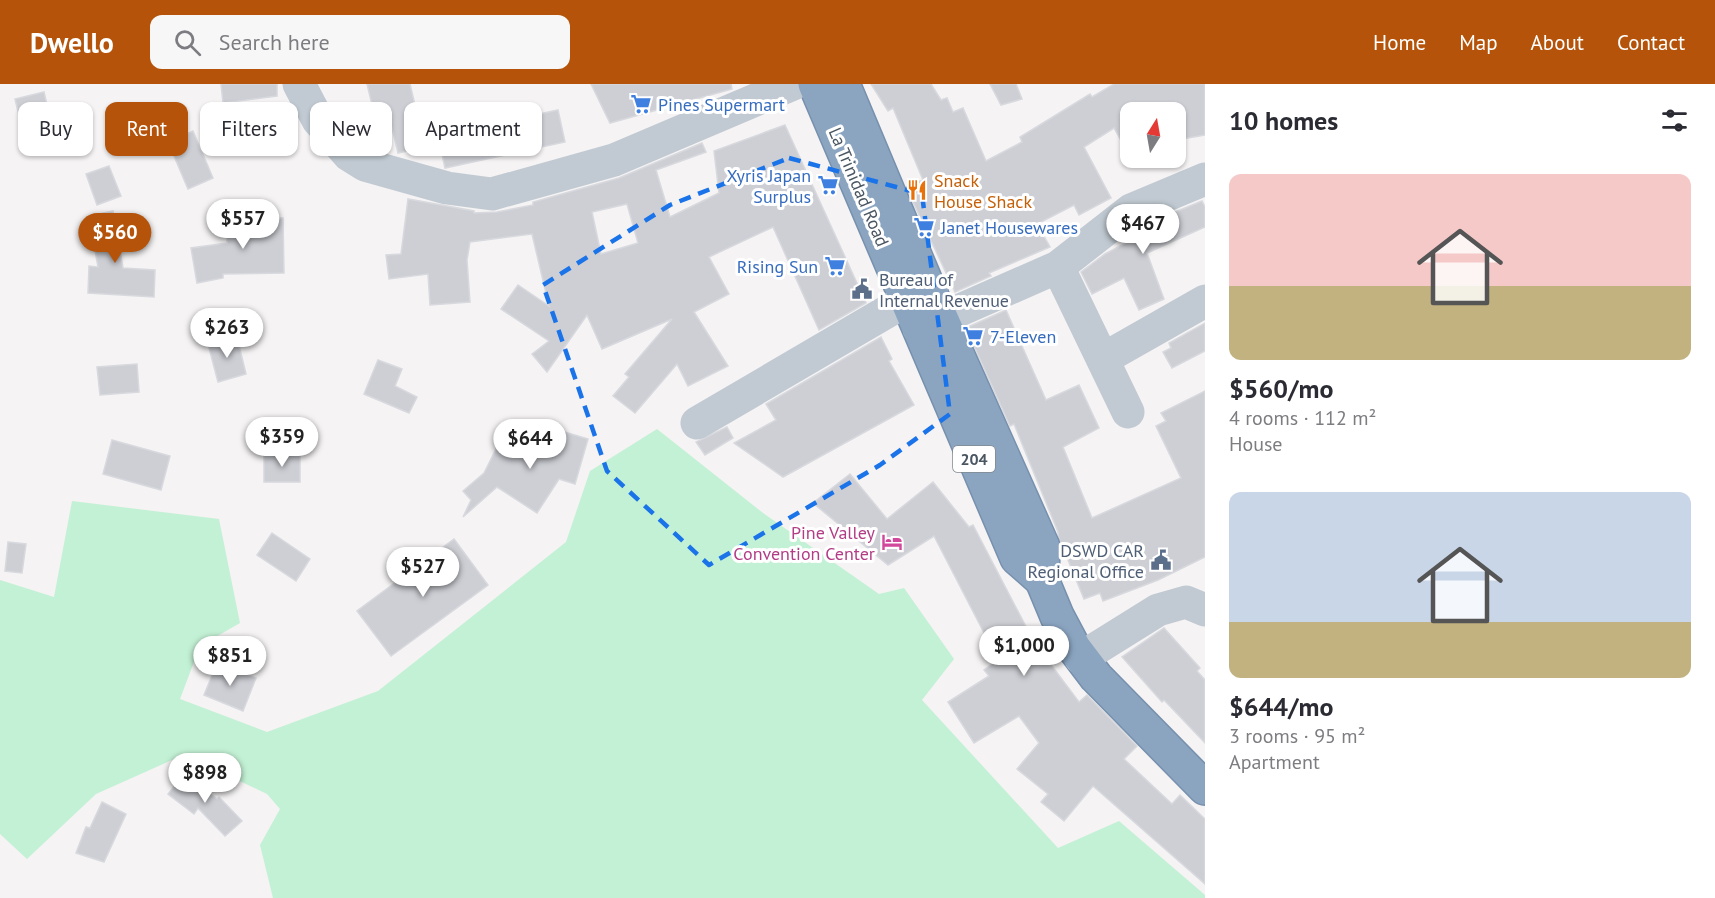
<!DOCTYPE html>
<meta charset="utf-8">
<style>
:root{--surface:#fff;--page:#f7f7f7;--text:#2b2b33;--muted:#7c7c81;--accent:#b45309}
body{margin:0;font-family:"PT Sans",sans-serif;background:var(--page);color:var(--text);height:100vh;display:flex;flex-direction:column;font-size:22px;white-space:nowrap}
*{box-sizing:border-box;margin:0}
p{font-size:20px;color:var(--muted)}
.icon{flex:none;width:33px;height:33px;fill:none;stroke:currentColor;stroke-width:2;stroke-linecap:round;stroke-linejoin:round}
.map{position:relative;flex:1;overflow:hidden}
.drawer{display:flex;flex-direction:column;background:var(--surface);width:510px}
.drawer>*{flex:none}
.top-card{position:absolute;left:18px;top:18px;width:570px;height:54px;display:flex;gap:12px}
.needle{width:39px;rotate:11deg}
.buttons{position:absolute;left:1120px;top:18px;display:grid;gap:12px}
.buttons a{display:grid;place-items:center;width:66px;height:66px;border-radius:12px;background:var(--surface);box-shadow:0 2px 4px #0004;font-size:30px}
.price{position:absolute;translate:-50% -51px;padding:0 14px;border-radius:21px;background:#fff;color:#222;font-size:20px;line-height:39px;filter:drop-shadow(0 2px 3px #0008)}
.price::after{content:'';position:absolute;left:50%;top:36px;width:18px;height:14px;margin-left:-9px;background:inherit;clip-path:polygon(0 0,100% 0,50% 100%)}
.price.current{background:var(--accent);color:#fff}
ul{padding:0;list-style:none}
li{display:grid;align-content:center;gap:12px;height:318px;padding:0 24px}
li span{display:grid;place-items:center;height:186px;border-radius:12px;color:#555}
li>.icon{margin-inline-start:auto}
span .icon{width:108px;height:108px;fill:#fffc;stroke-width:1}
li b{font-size:26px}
h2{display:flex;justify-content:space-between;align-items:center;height:72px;padding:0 24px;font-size:26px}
.pill{padding:0 21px;border-radius:12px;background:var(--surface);box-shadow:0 2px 4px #0004;font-size:21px;line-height:54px}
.pill.current{background:var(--accent);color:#fff}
header{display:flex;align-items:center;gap:36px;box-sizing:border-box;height:84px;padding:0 30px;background:var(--accent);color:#fff}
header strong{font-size:28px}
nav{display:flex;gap:33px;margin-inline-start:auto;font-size:21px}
.search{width:420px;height:54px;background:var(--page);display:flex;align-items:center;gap:15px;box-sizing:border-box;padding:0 21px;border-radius:12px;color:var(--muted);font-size:22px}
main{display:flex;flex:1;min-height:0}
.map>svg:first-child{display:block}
.green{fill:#c3f1d5}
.building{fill:#cdcfd5;stroke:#d7d9de;stroke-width:1.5;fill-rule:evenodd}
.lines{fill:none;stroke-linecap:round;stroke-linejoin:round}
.highway-casing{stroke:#7690ad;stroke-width:36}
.minor{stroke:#c1cad2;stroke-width:33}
.highway{stroke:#8ba5c1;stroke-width:33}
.marked{fill:none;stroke:#1a73e8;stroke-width:4.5;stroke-dasharray:12 8;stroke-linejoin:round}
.labels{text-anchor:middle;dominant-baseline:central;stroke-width:6;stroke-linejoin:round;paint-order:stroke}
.shield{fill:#fff;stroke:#808990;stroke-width:1.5}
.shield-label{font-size:16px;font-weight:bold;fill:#4a5661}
.shop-label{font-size:18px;fill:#366cbe;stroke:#fff;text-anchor:start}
.food-label{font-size:18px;fill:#c56008;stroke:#fff;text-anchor:start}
.street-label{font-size:18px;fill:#4a5661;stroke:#fff}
.service-label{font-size:18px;fill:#4e5e75;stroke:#fff;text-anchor:start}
.hotel-label{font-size:18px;fill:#b23c85;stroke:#fff;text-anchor:end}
</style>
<header>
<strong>Dwello</strong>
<div class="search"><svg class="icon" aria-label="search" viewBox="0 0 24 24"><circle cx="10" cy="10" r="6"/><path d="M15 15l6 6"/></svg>Search here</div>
<nav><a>Home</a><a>Map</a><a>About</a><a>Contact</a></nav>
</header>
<main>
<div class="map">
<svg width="1205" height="814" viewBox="0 0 1205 814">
<rect width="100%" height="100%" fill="#f5f3f3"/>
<polygon class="green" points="657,345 763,429 879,510 904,504 954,575 922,616 1058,764 1119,737 1205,811 1205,814 273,814 260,761 280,725 267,710 193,675 172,676 96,710 27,775 0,750 0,496 54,513 72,417 219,435 240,539 200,562 180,615 267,648 378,607 566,458 590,387"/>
<g class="building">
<polygon points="221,0 277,0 277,12 223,19"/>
<polygon points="367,0 410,0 425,63 398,69 392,44 380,54"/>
<polygon points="591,0 731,0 732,5 610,39"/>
<polygon points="871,0 931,0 941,16 947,14 953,28 963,24 986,77 1022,58 1020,53 1090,10 1092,13 1114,0 1205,0 1205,51 1176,56 1176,28 1131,28 1131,74 1114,44 1084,63 1111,114 1079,131 1074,121 1037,140 1050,163 989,189 991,192 955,208 906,103 923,96 893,24 888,27"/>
<polygon points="990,0 1016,0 1022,15 1001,21"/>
<polygon points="44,8 50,34 21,40 15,15"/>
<polygon points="558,26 565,58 445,84 438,52"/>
<path d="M785,41L866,219L819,246L773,143L709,173L729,210L694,228L728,282L688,302L677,280L635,329L613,312L629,293L625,290L672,235L602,265L587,231L547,288L532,270L549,257L501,225L518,201L549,222L532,150L470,158L467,176L470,218L430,221L428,190L389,195L386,171L401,170L408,115L474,127V129L497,128L533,121V118L619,94L702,59L706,68L656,86L670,133L719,109L714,67ZM627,120L638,159L601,170L592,128Z"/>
<polygon points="193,47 213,94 188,105 168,58"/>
<polygon points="109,82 121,112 97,121 86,90"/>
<polygon points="1202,117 1205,123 1205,143 1147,169 1164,215 1139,226 1124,194 1092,210 1081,188 1105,170 1126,159 1124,155 1141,142"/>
<polygon points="113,127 123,184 155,186 154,213 88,209 89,182 98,183 89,132"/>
<polygon points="283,134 284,189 223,190 223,194 197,199 191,164 227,159 227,135"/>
<polygon points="1006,226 1046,316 1079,301 1099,344 1063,363 1092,434 1181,394 1156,342 1166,337 1161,329 1205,307 1205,473 1158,496 1103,517 1100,509 1084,515 1066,471 1061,473 1058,448 1014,340 1010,342 966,244"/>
<polygon points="1205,239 1205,267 1172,284 1163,268 1171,264 1169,259"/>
<polygon points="237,253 246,290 218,298 208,260"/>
<polygon points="881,253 892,275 889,277 914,321 783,393 734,359 776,336 766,320"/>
<polygon points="378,276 402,285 395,302 417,313 409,329 364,310"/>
<polygon points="137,280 139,308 100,311 97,283"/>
<polygon points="548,343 588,355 575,400 559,395 537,429 497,403 463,433 471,416 463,407 484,389 501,355 539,373"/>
<polygon points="727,343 733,354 705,371 696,358"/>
<polygon points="112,356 170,372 161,406 103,390"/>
<rect x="264" y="371" width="36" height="27"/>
<polygon points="850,390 887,435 933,398 969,443 973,441 1034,558 1079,618 1087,611 1137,662 1124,675 1172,720 1180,711 1205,735 1205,800 1093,702 1064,737 1041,718 1048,710 1017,685 1039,659 1019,632 974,659 948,618 989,592 984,586 998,576 934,452 888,481 813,419"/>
<polygon points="272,449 310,475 296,497 257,471"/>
<polygon points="454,455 488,501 391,572 357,527"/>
<polygon points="8,458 26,460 22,489 5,487"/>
<polygon points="1164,544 1200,584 1197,587 1205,596 1205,659 1164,616 1162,618 1122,573"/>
<polygon points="217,579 256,594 243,627 204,611"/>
<polygon points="184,690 217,715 219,713 242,737 225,752 198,724 194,730 168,710"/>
<polygon points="102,718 126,730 104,778 76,769 86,743 90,744"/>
</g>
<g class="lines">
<g class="highway-casing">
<g id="highway">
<polyline points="815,0 1017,474 1042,496"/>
<polyline points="843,0 941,234 1043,463 1042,496 1057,532 1074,564 1096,593 1205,704"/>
</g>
</g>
<g class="minor">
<polyline points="299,0 318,36 349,71 365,81 447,104 492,110 614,76 793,0"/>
<polyline points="1058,183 1128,328"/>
<polyline points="919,244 1058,183 1131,126 1205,95"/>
<polyline points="1103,275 1205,217"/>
<polyline points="697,339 907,216 931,206"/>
<polyline points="1081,574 1158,526 1186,518 1205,526"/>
</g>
<use href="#highway" class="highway"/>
</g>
<path class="marked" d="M789,74L922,110L950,330L880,381L709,481L607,387L543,201L670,121Z"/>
<defs>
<g id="supermarket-bare" transform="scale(1.62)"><path d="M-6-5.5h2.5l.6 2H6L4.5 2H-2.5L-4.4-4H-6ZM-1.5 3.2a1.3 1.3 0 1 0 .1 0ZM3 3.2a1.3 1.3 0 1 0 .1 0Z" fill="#3f7fe0" stroke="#fff" stroke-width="2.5" paint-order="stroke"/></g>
<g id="restaurant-bare" transform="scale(1.62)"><path d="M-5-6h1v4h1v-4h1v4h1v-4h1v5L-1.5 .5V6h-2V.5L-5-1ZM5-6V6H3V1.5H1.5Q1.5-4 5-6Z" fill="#e8710a" stroke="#fff" stroke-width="2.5" paint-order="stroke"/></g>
<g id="civic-bare" transform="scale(1.62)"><path d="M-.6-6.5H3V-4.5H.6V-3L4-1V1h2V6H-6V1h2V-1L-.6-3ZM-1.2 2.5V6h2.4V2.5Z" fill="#5c6f8a" stroke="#fff" stroke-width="2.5" paint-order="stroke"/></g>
<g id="hotel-bare" transform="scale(1.62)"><path d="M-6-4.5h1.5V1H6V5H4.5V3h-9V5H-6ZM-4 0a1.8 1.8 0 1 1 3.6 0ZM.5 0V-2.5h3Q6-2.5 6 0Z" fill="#d1479c" stroke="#fff" stroke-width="2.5" paint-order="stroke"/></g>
</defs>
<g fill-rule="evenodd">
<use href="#supermarket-bare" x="641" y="20"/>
<use href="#supermarket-bare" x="828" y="101"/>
<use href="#restaurant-bare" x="917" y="106"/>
<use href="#supermarket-bare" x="924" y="143"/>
<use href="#supermarket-bare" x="835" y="182"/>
<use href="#civic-bare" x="862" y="205"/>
<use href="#supermarket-bare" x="973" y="252"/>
<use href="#hotel-bare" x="892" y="458"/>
<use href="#civic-bare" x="1161" y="476"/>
</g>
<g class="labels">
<rect class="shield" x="953" y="362" width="42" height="26" rx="4.5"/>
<g class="shield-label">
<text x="974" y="375">204</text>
</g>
<g class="shop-label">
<text x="658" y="20">Pines Supermart</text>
<text x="811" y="91" text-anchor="end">Xyris Japan<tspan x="811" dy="21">Surplus</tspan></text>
<text x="941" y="143">Janet Housewares</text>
<text x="818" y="182" text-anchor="end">Rising Sun</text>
<text x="990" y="252">7-Eleven</text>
</g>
<g class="food-label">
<text x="934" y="96">Snack<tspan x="934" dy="21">House Shack</tspan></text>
</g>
<g class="street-label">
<text transform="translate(859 103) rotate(67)">La Trinidad Road</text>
</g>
<g class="service-label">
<text x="879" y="195">Bureau of<tspan x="879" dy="21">Internal Revenue</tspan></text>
<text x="1144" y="466" text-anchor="end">DSWD CAR<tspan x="1144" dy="21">Regional Office</tspan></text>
</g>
<g class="hotel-label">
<text x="875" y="448">Pine Valley<tspan x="875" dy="21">Convention Center</tspan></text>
</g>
</g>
</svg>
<div class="buttons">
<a><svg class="needle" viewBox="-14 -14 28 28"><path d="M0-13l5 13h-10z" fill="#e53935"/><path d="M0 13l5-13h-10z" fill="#7c7c81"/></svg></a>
</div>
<b class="price" style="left:243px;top:166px">$557</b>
<b class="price" style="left:1143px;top:171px">$467</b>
<b class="price current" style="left:115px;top:180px">$560</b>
<b class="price" style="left:227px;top:275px">$263</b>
<b class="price" style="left:282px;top:384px">$359</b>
<b class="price" style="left:530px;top:386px">$644</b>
<b class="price" style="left:423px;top:514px">$527</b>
<b class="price" style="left:1024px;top:593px">$1,000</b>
<b class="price" style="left:230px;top:603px">$851</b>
<b class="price" style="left:205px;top:720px">$898</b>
<div class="top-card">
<a class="pill">Buy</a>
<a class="pill current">Rent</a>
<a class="pill">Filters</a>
<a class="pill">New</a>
<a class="pill">Apartment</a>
</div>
</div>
<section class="drawer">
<h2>10 homes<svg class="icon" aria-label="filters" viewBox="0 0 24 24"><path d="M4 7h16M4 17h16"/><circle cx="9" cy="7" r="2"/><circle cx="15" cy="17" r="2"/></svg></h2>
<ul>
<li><span style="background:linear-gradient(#f6c9c9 60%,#c2b280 0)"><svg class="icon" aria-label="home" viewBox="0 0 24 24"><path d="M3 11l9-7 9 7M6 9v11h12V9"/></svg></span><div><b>$560/mo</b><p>4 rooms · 112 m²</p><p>House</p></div></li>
<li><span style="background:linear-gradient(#c9d6e8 70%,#c2b280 0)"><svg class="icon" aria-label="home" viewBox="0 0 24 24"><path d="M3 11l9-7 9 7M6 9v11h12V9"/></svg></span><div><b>$644/mo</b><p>3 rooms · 95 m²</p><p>Apartment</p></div></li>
</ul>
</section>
</main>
